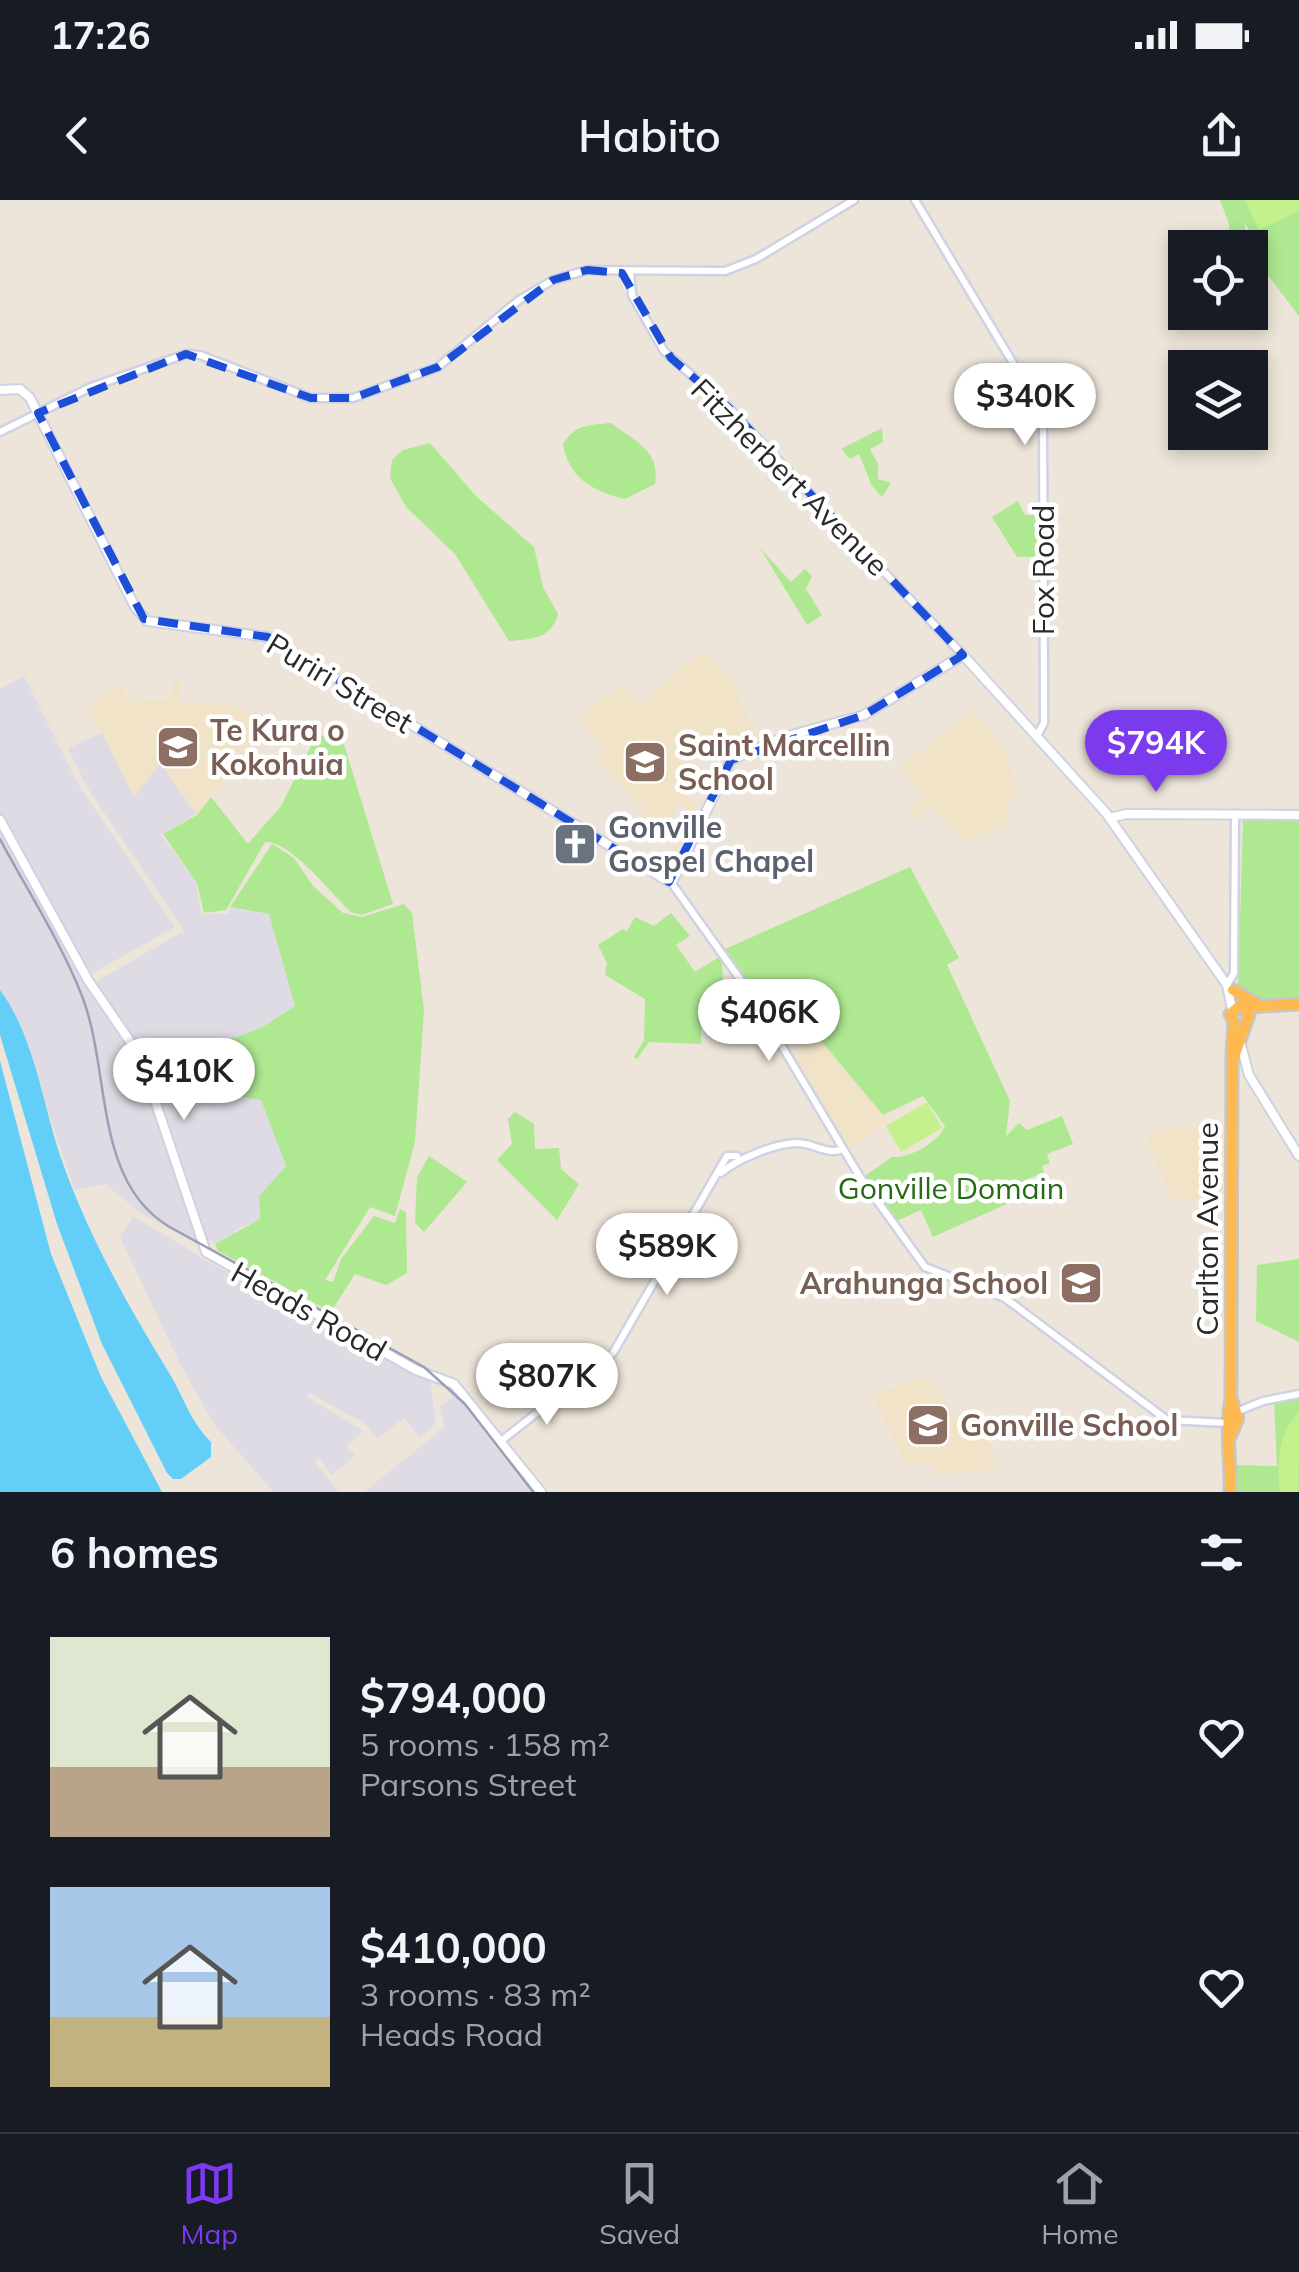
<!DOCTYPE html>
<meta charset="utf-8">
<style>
:root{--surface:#171b24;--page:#242831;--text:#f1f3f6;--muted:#9ea1a6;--line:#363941;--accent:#7c3aed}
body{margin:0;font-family:Mulish,sans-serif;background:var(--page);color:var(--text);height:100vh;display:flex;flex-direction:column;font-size:38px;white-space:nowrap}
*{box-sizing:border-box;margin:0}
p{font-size:32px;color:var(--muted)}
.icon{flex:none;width:55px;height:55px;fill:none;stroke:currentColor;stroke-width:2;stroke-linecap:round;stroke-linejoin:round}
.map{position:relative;height:1292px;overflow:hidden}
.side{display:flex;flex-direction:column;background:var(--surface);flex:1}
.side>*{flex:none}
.controls{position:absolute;left:1168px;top:30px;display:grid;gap:20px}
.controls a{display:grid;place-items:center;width:100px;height:100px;border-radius:0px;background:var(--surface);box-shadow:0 5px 15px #0003;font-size:50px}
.price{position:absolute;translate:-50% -85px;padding:0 22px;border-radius:35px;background:#fff;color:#222;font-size:32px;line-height:65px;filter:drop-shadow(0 2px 5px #0008)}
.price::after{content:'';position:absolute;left:50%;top:60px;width:30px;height:22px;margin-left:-15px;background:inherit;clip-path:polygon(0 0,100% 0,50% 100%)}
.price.selected{background:var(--accent);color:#fff}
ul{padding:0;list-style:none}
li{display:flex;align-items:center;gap:30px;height:250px;padding:0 50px}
li span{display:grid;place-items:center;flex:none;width:280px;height:200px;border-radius:0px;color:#555}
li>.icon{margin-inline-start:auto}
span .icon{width:120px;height:120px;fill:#fffc;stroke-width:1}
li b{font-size:42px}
h2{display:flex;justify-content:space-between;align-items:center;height:120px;padding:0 50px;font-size:42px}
.status{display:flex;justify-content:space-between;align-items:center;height:70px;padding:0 50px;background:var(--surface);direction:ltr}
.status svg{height:28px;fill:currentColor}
header{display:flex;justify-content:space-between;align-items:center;height:130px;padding:0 50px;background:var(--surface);font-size:45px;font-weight:600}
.tabs{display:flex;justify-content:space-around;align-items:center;height:140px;border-top:2px solid var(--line);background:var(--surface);font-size:28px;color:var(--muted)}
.tabs a{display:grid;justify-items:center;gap:5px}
.tabs .selected{color:var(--accent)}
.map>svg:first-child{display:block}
.industrial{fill:#dedbe4}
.education{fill:#f0e3c7}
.green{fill:#aee891}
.pitch{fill:#c5f18c}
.water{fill:#63cff8}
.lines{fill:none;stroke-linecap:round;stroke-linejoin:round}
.tertiary-casing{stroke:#cfd2e4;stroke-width:11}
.secondary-casing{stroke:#cfd2e4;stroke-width:12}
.trunk-casing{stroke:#c7c7c7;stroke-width:15}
.tertiary{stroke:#fff;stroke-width:6}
.secondary{stroke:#fff;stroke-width:8}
.trunk{stroke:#feba50;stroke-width:10}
.rail{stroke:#9c9fb5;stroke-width:2.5}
.marked{fill:none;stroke:#1d4ed8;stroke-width:8;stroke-dasharray:20 12;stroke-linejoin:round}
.labels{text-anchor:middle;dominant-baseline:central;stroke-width:9;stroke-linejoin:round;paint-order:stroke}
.street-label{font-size:30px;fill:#292929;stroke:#fff}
.education-label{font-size:30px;font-weight:bold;fill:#785e54;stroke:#fff;text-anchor:start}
.worship-label{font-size:30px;font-weight:bold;fill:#5b616d;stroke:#fff;text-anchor:start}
.park-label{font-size:30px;fill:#256b14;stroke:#fff}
</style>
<div class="status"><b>17:26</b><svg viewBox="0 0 49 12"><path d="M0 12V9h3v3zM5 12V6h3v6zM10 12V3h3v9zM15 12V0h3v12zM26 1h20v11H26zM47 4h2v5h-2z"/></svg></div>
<header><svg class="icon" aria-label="back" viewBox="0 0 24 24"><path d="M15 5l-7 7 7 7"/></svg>Habito<svg class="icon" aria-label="share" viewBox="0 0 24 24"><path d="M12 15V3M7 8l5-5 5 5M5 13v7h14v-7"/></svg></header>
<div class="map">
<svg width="1299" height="1292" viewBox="0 0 1299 1292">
<rect width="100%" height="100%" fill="#ede5d9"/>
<g class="industrial">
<polygon points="24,476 79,586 175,727 91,774 0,615 0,489"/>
<polygon points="102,533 134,597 160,562 196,614 161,635 196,681 201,714 227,714 232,708 269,714 295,806 261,828 204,849 261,900 286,966 259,996 260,1019 234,1031 232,1038 215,1044 202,1036 147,864 94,783 184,731 85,584 68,548"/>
<polygon points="0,631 74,765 138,857 198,1045 140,1012 105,984 75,990 21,834 0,790"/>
<polygon points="133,1016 207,1061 430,1179 436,1223 420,1237 404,1218 378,1238 363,1222 309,1193 308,1198 364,1231 346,1246 356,1255 332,1275 319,1258 314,1261 339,1292 273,1292 215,1225 181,1166 120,1037"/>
<polygon points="455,1194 530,1292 364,1292 445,1227 440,1207"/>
</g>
<g class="education">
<polygon points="704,449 732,479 758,541 724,557 707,533 682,591 701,610 696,621 678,601 664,635 598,559 602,546 583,525 585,511 624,485 641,504"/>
<polygon points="173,480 181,481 179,501 235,505 268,522 196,614 161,562 134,597 88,505 120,484 129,501 171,500"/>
<polygon points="974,510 1006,551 1019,597 1004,607 1011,619 1008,624 966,642 931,606 914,621 907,613 923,598 900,567"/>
<polygon points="815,835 888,921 849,950 792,859"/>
<polygon points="1168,926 1227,926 1227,1000 1172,1000 1145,935"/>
<polygon points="928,1177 956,1218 962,1217 993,1247 995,1269 935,1275 934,1266 906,1266 872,1194"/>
</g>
<g class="green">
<polygon points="1220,0 1299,0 1299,116 1264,70 1267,57 1244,22 1249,47 1230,47 1229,24"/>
<path d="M611,223C635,241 661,251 655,284L625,299C593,291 569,279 563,244C575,224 590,225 611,223Z"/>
<polygon points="882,228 883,242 870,249 878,264 878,279 891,283 882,297 872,286 859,254 850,259 841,249"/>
<path d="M430,243L477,297L534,347L543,387L558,414C551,439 532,439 509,441L455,354L406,307L390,278L392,260L403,250Z"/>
<polygon points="1018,301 1025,315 1038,315 1036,357 1017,357 992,317"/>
<polygon points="760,348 791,382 805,369 812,376 806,389 822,415 807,425"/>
<path d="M317,534L343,541L393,704L361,715L351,712C331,693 291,641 265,642L226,710L204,713L197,683L163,634L197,615L211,597L248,644L281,606Z"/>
<polygon points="1243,620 1299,620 1299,798 1253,800 1238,787"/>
<polygon points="272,644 294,658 313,686 343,713 362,717 404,704 412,713 424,810 415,942 395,1016 370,1007 325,1080 333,1082 341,1059 374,1016 395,1023 400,1009 406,1012 407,1073 386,1085 355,1074 331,1112 218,1051 215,1044 260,1019 259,996 286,966 261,900 207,891 204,849 261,828 295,806 269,714 230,707"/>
<path d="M910,667L959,758L947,765L1010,901L1006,936L1019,923L1027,930L1062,916L1073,944L1047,954L1050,963L1042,966L1044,972L1015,985L1020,998L933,1037L921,1010L897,1021L865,976L892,957C910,958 938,943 945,926L923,896L883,915L786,799L755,792L725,749Z"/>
<polygon points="671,713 690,736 676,745 695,772 719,757 722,760 724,799 701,799 701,844 649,842 637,859 634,857 644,840 645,799 605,775 607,763 598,745 623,729 627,731 635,717 654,726"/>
<polygon points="515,912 534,924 535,949 559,948 561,969 579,984 557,1020 497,960 512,944 508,919"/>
<polygon points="429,956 467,982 424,1032 415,1023 417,977"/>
<polygon points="1299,1059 1299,1142 1256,1121 1257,1065"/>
<polygon points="1299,1197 1299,1292 1235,1292 1236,1265 1277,1266 1274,1201"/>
</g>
<g class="pitch">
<polygon points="1245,0 1299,0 1299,11 1259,30"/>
<polygon points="927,902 942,928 901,952 886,926"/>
<path d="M1299,1213L1298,1292H1280C1277,1265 1277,1232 1299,1213Z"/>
</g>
<g class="water">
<path d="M0,790C35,837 43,907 62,961C88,1035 128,1106 168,1171C184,1197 189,1220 211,1242V1257L181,1279H173L167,1273L102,1144L57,1024L0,835Z"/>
<polygon points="0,861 51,1054 101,1177 162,1292 0,1292"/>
</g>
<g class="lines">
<g class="tertiary-casing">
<g id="tertiary">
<polyline points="915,0 1043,213 1044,523 1038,534"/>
<polyline points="630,71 632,95 664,151 728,207 963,455"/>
<polyline points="0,232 91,187 186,154 200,155 311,198 353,198 438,167 519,100 553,80 587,70 725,71 756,59 854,0"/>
<polyline points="673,685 752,796 860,977 925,1067 1005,1098 1167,1220 1228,1223"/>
<polyline points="1227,785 1234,773 1235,614"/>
<path d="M721,973C737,959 774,944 796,943C812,942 827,956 843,949"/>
<polyline points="1236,1212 1263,1201 1299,1194"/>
<polyline points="501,1241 613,1153 727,956 737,956"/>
</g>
</g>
<g class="secondary-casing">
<g id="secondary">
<polyline points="0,190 20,189 30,198 135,407 147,421 268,437 669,682"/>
<polyline points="1110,618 1126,614 1299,615"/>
<polyline points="0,620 88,780 140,856 206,1052 416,1170 454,1184 541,1292"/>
<polyline points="673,680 731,560 784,537 864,515 963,455 1106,613 1227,785 1232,809"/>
<polyline points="1241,845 1249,875 1299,956"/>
</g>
</g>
<g class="trunk-casing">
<g id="trunk">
<polyline points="1233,790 1257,804"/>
<polyline points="1246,807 1299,804"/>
<polyline points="1231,1235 1238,1218 1232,1201"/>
<path d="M1230,1292C1231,1261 1225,1227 1231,1199L1232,854L1234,822L1230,814L1241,805L1249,815L1233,860"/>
</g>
</g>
<use href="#tertiary" class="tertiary"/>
<use href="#secondary" class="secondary"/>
<use href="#trunk" class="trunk"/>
<path class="rail" d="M0,639C27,690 61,742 82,796C111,870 93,980 168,1026L424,1167L465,1204L533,1292"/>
</g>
<path class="marked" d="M587,70L622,73L671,158L728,207L963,455L864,515L731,560L669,682L268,437L144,419L38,213L186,154L311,198H353L438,167L553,80Z"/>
<defs>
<g id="school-square" transform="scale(2.25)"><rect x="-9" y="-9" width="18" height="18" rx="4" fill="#8d6e63" stroke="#fff"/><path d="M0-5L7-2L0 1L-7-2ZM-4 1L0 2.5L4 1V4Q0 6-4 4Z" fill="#fff"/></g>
<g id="church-square" transform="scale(2.25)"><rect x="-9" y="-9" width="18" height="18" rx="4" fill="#6b7280" stroke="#fff"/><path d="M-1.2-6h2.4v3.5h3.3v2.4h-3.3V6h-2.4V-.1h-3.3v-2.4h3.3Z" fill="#fff"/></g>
</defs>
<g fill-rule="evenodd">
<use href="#school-square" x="178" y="547"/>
<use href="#school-square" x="645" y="562"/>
<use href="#church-square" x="575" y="644"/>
<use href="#school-square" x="1081" y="1083"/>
<use href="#school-square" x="928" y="1225"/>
</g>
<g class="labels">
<g class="street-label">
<text transform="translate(790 277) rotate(45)">Fitzherbert Avenue</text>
<text transform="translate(1043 370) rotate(-90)">Fox Road</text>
<text transform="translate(340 483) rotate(31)">Puriri Street</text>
<text transform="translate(1207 1029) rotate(-90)">Carlton Avenue</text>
<text transform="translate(309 1111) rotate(29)">Heads Road</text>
</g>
<g class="education-label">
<text x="210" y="530">Te Kura o<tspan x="210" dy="34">Kokohuia</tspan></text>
<text x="678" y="545">Saint Marcellin<tspan x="678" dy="34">School</tspan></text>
<text x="1048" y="1083" text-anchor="end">Arahunga School</text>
<text x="960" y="1225">Gonville School</text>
</g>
<g class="worship-label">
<text x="608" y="627">Gonville<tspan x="608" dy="34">Gospel Chapel</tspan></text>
</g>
<g class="park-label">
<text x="951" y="988">Gonville Domain</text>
</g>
</g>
</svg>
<div class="controls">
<a><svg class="icon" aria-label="locate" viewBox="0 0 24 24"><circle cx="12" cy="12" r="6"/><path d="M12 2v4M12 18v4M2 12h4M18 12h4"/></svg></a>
<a><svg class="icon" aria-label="layers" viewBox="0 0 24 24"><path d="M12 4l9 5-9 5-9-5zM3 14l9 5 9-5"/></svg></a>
</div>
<b class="price" style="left:1025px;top:248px">$340K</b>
<b class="price selected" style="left:1156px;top:595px">$794K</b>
<b class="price" style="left:769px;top:864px">$406K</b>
<b class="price" style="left:184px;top:923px">$410K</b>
<b class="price" style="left:667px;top:1098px">$589K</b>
<b class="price" style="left:547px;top:1228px">$807K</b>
</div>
<section class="side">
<h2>6 homes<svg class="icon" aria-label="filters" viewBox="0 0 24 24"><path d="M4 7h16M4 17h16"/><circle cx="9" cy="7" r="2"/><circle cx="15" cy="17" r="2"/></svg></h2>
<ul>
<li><span style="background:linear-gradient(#dfe7d0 65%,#b9a48a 0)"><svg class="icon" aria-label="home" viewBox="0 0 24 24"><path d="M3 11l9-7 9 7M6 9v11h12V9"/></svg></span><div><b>$794,000</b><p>5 rooms · 158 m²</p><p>Parsons Street</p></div><svg class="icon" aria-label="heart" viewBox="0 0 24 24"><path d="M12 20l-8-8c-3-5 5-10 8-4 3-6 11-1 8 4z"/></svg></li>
<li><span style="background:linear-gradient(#a9c7e8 65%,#c2b280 0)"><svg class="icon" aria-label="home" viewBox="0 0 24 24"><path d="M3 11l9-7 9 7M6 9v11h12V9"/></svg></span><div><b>$410,000</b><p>3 rooms · 83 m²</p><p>Heads Road</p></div><svg class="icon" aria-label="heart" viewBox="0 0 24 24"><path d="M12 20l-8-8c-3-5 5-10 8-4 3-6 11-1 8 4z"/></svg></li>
</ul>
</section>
<nav class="tabs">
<a class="selected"><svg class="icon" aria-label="map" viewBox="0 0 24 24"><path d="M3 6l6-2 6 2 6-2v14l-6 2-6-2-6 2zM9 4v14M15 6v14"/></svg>Map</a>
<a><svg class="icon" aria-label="saved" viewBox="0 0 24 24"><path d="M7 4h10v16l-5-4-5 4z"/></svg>Saved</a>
<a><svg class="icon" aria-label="home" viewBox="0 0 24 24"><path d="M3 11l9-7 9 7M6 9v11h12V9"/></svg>Home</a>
</nav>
